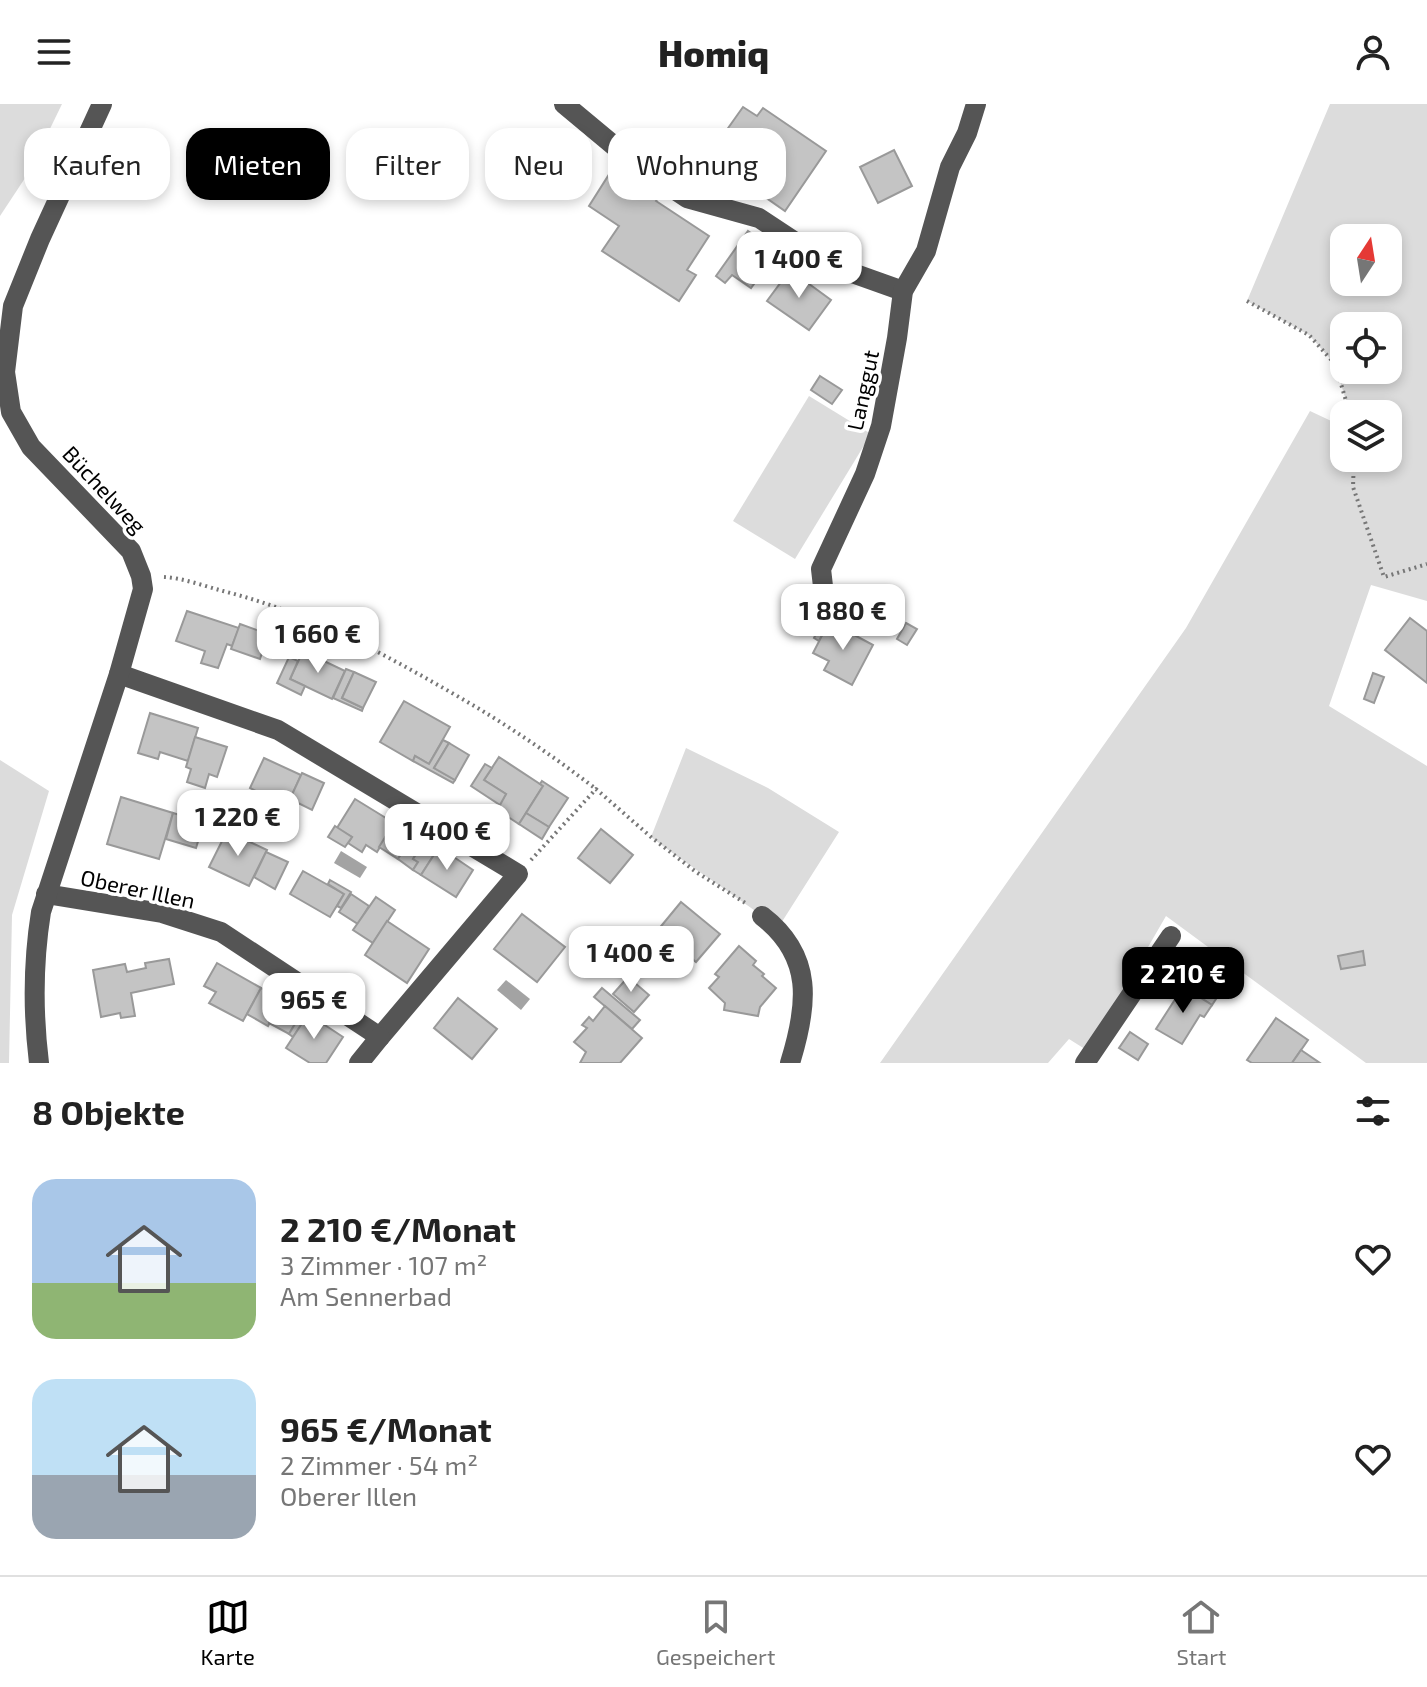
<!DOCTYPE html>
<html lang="de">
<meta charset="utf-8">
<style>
:root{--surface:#fff;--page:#f6f6f6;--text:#222;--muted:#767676;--line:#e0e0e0;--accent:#000}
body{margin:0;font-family:"Exo 2",sans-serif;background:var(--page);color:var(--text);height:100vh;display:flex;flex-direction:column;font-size:30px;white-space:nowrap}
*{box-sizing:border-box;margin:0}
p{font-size:26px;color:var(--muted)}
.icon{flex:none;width:44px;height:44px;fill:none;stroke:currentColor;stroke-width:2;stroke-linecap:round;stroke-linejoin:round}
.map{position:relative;height:959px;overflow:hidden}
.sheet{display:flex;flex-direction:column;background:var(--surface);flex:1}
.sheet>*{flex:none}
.banner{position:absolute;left:24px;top:24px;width:800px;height:72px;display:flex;gap:16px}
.needle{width:52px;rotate:12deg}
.fabs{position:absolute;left:1330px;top:120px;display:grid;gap:16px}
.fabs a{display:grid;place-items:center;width:72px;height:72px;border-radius:16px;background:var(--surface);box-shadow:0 4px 12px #0003;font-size:40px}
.price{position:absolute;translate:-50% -68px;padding:0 18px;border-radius:16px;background:#fff;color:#222;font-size:26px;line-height:52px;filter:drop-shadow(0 2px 4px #0008)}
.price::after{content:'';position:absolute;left:50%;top:48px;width:24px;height:18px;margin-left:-12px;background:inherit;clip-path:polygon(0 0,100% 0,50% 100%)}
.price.current{background:var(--accent);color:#fff}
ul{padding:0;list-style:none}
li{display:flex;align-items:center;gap:24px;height:200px;padding:0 32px}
li span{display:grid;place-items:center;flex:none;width:224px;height:160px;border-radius:24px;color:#555}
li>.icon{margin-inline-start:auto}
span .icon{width:96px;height:96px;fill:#fffc;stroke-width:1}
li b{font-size:34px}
h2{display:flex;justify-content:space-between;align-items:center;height:96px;padding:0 32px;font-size:34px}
.chip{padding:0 28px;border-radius:24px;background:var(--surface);box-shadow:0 4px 12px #0003;font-size:28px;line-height:72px}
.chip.current{background:var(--accent);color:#fff}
header{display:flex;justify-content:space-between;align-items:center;height:104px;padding:0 32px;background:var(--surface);font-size:36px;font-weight:800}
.tabs{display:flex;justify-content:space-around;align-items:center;height:112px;border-top:2px solid var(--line);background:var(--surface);font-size:22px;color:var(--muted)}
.tabs a{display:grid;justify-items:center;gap:4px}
.tabs .current{color:var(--accent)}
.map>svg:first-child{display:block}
.green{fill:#dcdcdc;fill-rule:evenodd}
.water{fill:#a3a3a3}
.building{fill:#c4c4c4;stroke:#999;stroke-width:2}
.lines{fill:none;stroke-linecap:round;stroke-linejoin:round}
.path{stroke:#777;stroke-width:4;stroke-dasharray:2 4;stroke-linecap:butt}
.minor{stroke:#555;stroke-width:20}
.labels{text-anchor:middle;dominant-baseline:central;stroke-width:7;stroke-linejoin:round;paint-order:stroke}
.street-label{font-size:22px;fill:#000;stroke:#fff}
</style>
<header><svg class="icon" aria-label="menu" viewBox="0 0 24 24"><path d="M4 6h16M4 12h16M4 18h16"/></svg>Homiq<svg class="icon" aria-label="person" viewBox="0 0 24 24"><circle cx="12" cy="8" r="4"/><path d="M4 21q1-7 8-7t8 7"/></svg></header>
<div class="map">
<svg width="1427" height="959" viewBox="0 0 1427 959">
<rect width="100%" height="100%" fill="#fff"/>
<g class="green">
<polygon points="0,0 62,0 29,68 0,112"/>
<path d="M1330,0H1427V497L1371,481L1329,602L1427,662V959H1366L1166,812L1088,947L1069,935L1048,959H880L1186,524L1310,307L1344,323V354H1388V310H1350L1335,260L1309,231L1247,197ZM1344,134H1388V178H1344ZM1344,222H1388V266H1344Z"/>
<polygon points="809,292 871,330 795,455 733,417"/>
<path d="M686,644L768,684L839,728L778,824C737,792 693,765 651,733Z"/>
<polygon points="0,656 49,687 12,811 9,959 0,959"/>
</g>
<g class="water">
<polygon points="341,747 367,763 360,774 334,759"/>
<polygon points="506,876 530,895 521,906 497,886"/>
</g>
<g class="building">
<polygon points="743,3 757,12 763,4 826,47 785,107 720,62 738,36 726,27"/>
<polygon points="894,46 912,82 878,99 860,63"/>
<polygon points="615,61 660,90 656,97 709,132 687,166 696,171 679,197 602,147 619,122 589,102"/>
<polygon points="748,127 777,148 751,184 732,171 725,179 716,172"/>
<polygon points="790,166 831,196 809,226 767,197"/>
<polygon points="820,272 842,286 832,300 811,286"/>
<polygon points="850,487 860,493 850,512 839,507"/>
<polygon points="860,493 881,504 871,524 850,512"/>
<polygon points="187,507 239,524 232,542 227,540 218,564 201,559 205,547 176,537"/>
<polygon points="826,511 840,518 837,523 829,518 819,537 814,534"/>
<polygon points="1410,514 1427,527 1427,579 1385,546"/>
<polygon points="829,518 837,523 840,518 845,521 843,525 873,541 852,581 824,566 829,557 813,549"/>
<polygon points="906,519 917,525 907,541 897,535"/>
<polygon points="240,520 268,530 260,555 231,545"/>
<polygon points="303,547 345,567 332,595 290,575"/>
<polygon points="289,553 298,557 290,575 305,582 301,591 277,579"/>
<polygon points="346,565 354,568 342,594 363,604 362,607 333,594"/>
<polygon points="354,568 376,578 363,604 342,594"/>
<polygon points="1373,569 1384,573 1374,599 1364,595"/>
<polygon points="404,597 450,623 429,660 415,652 413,657 380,638"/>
<polygon points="150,609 198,624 188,657 160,648 158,655 138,649"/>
<polygon points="195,633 227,643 217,673 209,670 205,684 187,678 191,665 186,663"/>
<polygon points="443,636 449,639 434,664 455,676 453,679 413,657 415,652 429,660"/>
<polygon points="449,639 469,651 455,676 434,664"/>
<polygon points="499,653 543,682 519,720 496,705 506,690 484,676"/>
<polygon points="264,654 301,671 287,702 275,696 273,701 259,695 262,690 250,684"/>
<polygon points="485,660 492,664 484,676 506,690 500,701 471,682"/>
<polygon points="302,669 324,679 312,706 290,695"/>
<polygon points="542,677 568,694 549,723 526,709 543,682 540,680"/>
<polygon points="121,693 173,709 159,755 107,740"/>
<polygon points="355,695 394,719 377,748 366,741 362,748 348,739 352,733 337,724"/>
<polygon points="173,709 204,718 196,744 166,735"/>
<polygon points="526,709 549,723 542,735 519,720"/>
<polygon points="394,719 413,731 398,755 379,743"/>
<polygon points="335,722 352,733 345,743 328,733"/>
<polygon points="601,725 633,751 610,779 578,754"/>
<polygon points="227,727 267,746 249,782 209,763"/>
<polygon points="413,731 424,738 413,755 418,758 413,766 398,755"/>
<polygon points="424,738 437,746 421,771 413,766 418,758 413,755"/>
<polygon points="439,743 473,766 456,793 421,771"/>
<polygon points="266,748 288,758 275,785 254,773"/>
<polygon points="303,767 344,790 330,813 290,790"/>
<polygon points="330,776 351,788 341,804 337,802 344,790 328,780"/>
<polygon points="351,790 369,802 358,820 339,808"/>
<polygon points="376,793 395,806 373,839 353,826"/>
<polygon points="681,798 720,830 696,858 680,845 675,851 653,832"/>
<polygon points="522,810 565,843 537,878 494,845"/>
<polygon points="387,817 429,845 407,879 365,851"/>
<polygon points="739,842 756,857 753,861 764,870 762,872 776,884 760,903 758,912 724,906 725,899 709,884 719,873 715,870"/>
<polygon points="1197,846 1233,869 1212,901 1180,880 1194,860 1190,858"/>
<polygon points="1363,847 1365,861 1341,865 1338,852"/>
<polygon points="169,855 174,880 131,889 135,912 121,914 120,909 101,913 93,866 125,860 127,868 146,864 145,859"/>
<polygon points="217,859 261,884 243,917 209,899 216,888 204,882"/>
<polygon points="628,873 649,891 634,908 613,890"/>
<polygon points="1183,883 1212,901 1204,913 1200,911 1182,940 1156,925"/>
<polygon points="261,884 281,897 268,922 247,910"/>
<polygon points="602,884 640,916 632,925 594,893"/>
<polygon points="458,894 497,925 472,955 434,924"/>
<polygon points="281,897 301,910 289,930 269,919"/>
<polygon points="605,902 642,934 620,959 580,959 586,948 574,938 587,924 582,921 589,913 593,917"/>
<polygon points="301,910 306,914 293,933 289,930"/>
<polygon points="308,910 343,933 326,959 310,959 286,944"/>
<polygon points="1276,914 1308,936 1292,959 1252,959 1247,956"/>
<polygon points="1130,928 1148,940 1138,956 1119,944"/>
<polygon points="1301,946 1320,959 1292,959"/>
</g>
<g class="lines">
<g class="path">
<polyline points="1247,197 1309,231 1335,260 1350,310"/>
<polyline points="1354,354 1353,383 1384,473 1427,460"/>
<path d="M164,473C183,474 204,482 223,487C306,508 379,547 452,589C503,618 549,649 596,685"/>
<polyline points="531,756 596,685 651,733 696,768 747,800"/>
</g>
<g class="minor">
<polyline points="564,0 636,60 687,94 759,114 830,161 903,187"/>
<polyline points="824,491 821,465 865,370 881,322 897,234 903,187 926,147 950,63 967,29 976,0"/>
<polyline points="46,790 162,809 221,828 380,933 518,770 278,626 119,570"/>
<path d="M762,812C814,852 808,901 790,959"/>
<path d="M39,959C33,910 33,858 41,808L119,570L143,485L141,472L131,447L31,343L11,308L5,268L13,202L40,135L102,0"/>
<polyline points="359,959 380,933"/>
<polyline points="1085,959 1171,832"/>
</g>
</g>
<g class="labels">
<g class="street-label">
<text transform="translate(862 286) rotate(-78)">Langgut</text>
<text transform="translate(105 385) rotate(47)">Büchelweg</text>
<text transform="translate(138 784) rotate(12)">Oberer Illen</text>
</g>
</g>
</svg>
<div class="fabs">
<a><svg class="needle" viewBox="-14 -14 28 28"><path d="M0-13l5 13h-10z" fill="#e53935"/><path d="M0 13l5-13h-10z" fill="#767676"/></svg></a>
<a><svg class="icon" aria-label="locate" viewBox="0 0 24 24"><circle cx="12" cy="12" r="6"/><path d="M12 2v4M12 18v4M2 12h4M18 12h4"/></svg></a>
<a><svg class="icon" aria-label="layers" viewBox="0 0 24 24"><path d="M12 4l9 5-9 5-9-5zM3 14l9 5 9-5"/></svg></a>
</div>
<b class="price" style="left:799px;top:196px">1 400 €</b>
<b class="price" style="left:843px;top:548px">1 880 €</b>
<b class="price" style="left:318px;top:571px">1 660 €</b>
<b class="price" style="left:238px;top:754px">1 220 €</b>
<b class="price" style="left:447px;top:768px">1 400 €</b>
<b class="price" style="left:631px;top:890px">1 400 €</b>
<b class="price current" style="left:1183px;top:911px">2 210 €</b>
<b class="price" style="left:314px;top:937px">965 €</b>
<div class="banner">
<a class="chip">Kaufen</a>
<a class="chip current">Mieten</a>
<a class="chip">Filter</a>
<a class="chip">Neu</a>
<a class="chip">Wohnung</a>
</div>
</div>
<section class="sheet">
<h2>8 Objekte<svg class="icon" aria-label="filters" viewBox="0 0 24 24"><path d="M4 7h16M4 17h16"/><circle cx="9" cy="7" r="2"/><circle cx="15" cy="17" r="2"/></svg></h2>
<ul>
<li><span style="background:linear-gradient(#a9c7e8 65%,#8fb573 0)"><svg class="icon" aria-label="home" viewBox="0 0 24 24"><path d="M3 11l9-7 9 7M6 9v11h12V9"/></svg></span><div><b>2 210 €/Monat</b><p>3 Zimmer · 107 m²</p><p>Am Sennerbad</p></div><svg class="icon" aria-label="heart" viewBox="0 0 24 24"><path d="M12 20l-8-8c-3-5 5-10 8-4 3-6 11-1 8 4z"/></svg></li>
<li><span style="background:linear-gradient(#bfe0f5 60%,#9aa5b1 0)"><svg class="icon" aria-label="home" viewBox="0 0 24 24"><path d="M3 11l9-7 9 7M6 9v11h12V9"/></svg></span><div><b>965 €/Monat</b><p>2 Zimmer · 54 m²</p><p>Oberer Illen</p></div><svg class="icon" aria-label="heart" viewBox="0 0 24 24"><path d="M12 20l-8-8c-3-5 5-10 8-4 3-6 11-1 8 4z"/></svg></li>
</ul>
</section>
<nav class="tabs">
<a class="current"><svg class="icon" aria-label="map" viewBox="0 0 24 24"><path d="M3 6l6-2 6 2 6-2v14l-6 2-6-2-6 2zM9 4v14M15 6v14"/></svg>Karte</a>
<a><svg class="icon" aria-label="saved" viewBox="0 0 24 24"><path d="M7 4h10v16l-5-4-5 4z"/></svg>Gespeichert</a>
<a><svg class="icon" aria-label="home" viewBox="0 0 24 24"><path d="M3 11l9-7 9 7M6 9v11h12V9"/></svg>Start</a>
</nav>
